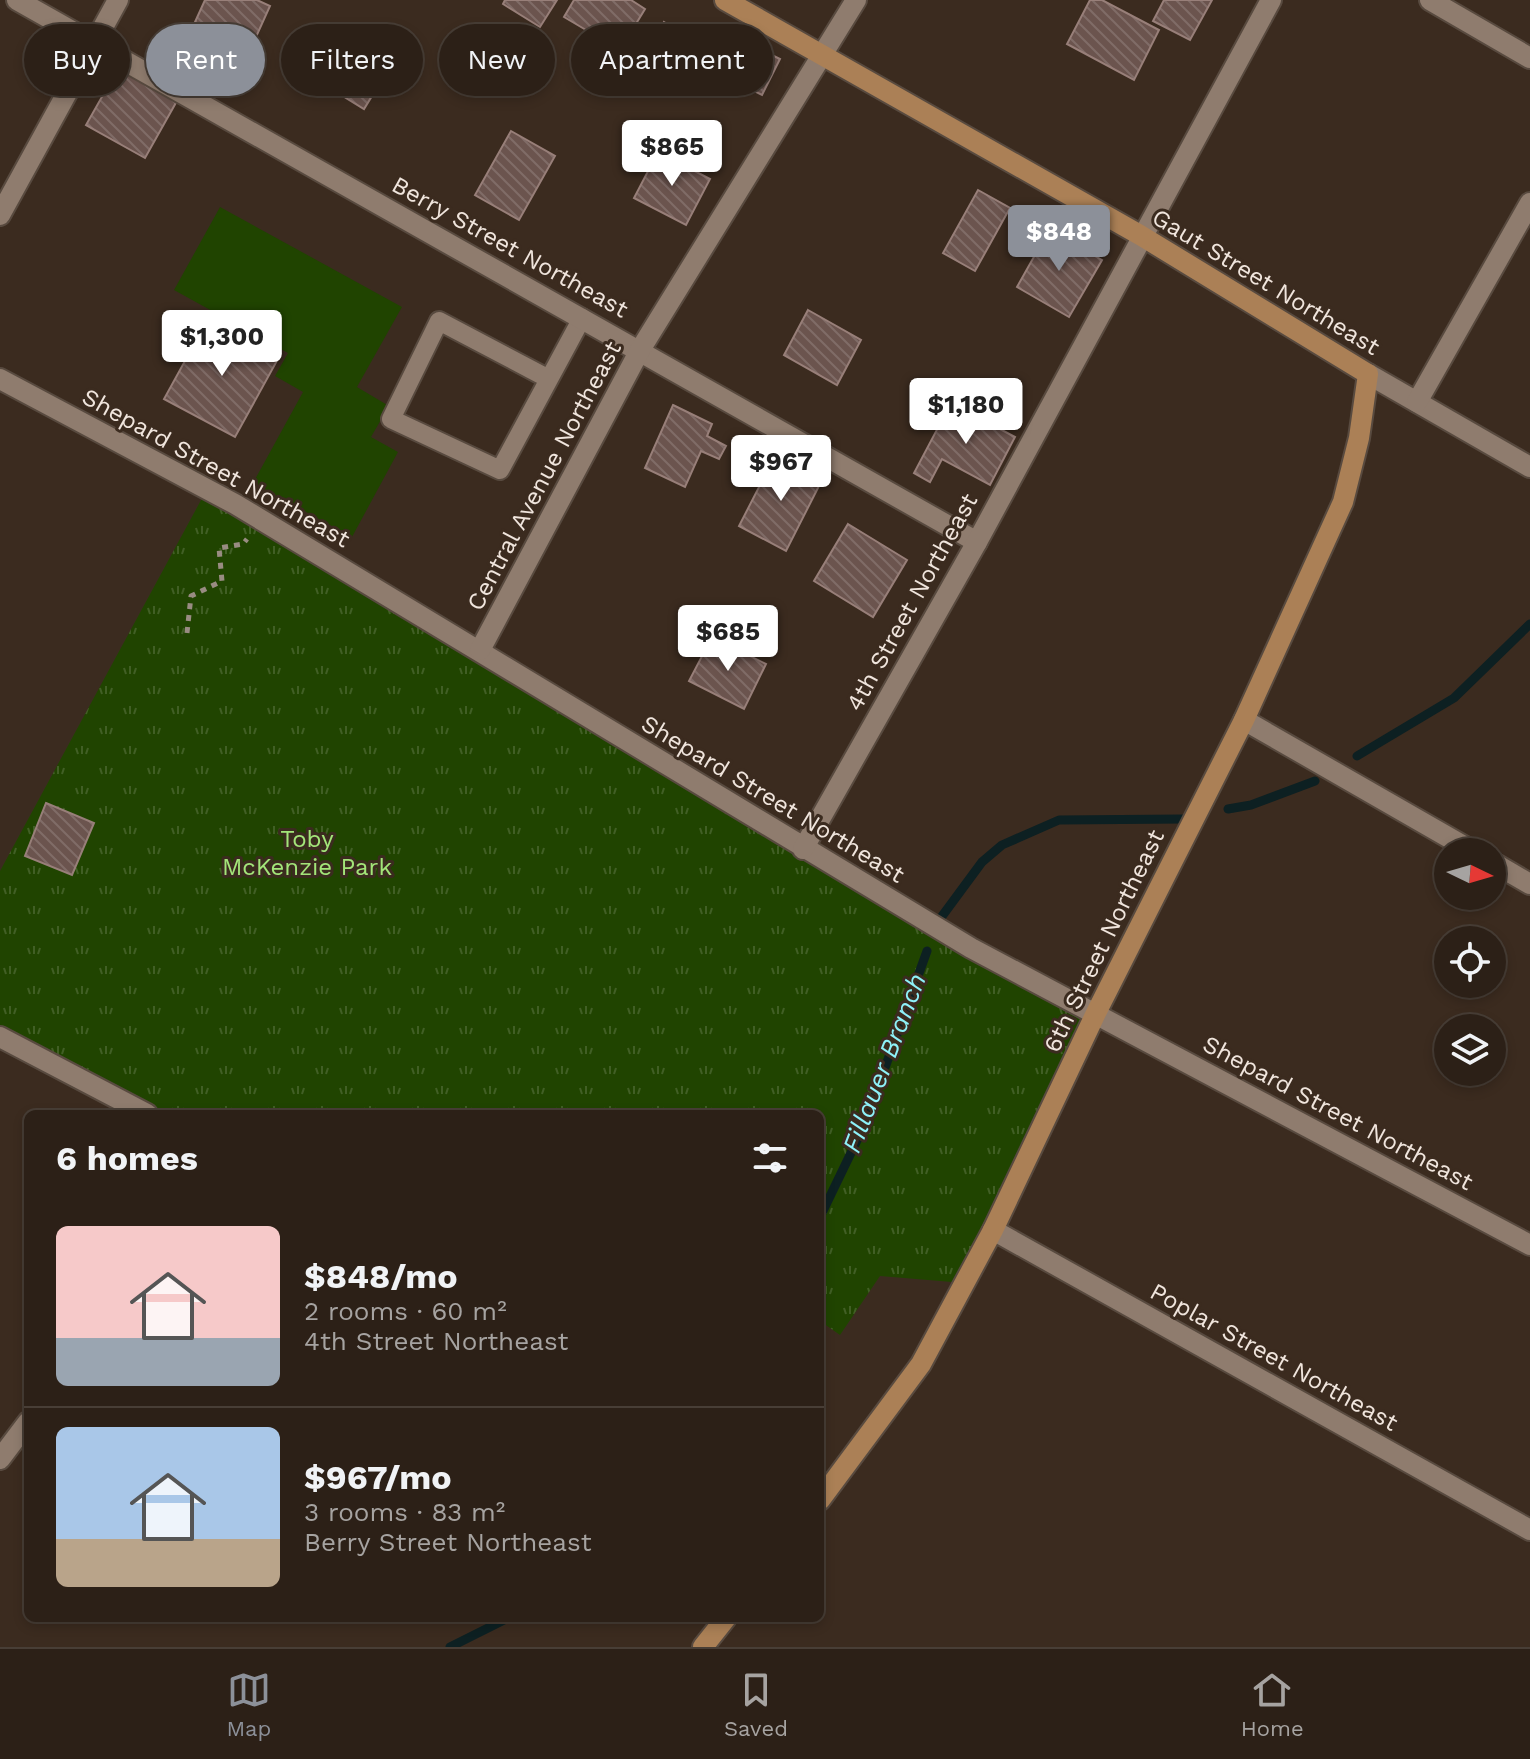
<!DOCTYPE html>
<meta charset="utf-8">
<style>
:root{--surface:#2c2017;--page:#382d24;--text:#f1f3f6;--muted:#a6a3a1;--line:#483e36;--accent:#8c9099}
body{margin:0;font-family:"Work Sans",sans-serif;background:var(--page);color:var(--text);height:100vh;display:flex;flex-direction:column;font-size:30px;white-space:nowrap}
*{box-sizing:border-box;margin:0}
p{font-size:26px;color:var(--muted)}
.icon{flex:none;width:44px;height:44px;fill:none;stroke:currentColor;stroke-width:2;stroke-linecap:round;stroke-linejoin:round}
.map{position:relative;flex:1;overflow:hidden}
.sheet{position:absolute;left:24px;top:1110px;width:800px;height:512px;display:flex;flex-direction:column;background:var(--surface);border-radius:12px;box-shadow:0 4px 12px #0003,0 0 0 2px var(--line)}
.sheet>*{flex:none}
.hud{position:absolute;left:24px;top:24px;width:800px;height:72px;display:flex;gap:16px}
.needle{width:52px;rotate:95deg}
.fabs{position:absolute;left:1434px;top:838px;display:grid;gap:16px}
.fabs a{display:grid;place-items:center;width:72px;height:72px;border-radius:50%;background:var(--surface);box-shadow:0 4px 12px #0003,0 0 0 2px var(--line);font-size:40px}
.price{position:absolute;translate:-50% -68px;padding:0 18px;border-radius:8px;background:#fff;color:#222;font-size:26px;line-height:52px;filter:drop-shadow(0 2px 4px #0008)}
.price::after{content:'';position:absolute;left:50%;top:48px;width:24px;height:18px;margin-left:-12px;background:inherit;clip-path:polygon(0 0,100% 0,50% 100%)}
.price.current{background:var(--accent);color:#fff}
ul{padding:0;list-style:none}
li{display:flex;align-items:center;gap:24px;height:200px;padding:0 32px}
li+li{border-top:2px solid var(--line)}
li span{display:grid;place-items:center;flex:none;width:224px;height:160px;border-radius:12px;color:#555}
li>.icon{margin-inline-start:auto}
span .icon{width:96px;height:96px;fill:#fffc;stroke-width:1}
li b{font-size:34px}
h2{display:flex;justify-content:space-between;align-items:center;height:96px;padding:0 32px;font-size:34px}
.chip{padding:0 28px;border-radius:36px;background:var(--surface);box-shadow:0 4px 12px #0003,0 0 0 2px var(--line);font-size:28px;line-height:72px}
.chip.current{background:var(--accent);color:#fff}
.tabs{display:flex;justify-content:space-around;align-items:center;height:112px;border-top:2px solid var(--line);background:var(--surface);font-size:22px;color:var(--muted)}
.tabs a{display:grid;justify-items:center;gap:4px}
.tabs .current{color:var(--accent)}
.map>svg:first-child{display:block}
.grass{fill:#204400}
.park{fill:url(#park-tufts)}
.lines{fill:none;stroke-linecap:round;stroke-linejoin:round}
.stream{stroke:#0d2022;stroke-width:9}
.building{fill:url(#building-back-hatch);stroke:#987f79;stroke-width:2}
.lane-casing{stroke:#584a3f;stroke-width:22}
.street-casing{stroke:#584a3f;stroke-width:24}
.secondary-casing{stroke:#584a3f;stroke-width:24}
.path{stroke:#998c82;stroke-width:5;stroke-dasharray:6 6;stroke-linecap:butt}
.lane{stroke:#8f7c6e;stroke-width:18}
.street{stroke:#8f7c6e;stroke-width:20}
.secondary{stroke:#ab8056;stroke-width:20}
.labels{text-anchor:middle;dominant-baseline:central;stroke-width:6;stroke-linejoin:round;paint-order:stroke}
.street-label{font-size:24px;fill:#f0e5dd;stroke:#3b2b1f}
.park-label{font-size:24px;fill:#a3e579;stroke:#3b2b1f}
.water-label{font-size:26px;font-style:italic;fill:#8ef1f8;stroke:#3b2b1f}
</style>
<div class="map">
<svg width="1530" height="1647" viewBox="0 0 1530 1647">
<defs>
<pattern id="park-tufts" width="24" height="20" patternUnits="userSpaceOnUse" patternTransform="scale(2)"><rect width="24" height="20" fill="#204400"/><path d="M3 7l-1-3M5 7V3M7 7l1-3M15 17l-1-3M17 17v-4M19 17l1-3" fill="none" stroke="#415f25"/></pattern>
<pattern id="building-back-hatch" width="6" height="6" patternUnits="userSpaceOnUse" patternTransform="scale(2)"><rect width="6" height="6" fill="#6b544e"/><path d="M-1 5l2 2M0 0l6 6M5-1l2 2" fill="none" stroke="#806c67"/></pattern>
</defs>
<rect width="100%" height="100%" fill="#3b2b1f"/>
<polygon class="grass" points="220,207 402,307 357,387 389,406 371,437 398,452 352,537 253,483 303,392 275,376 288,353 174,290"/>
<polygon class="park" points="207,489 1096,1013 964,1283 880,1276 840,1335 820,1321 820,1114 147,1114 0,1037 0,871"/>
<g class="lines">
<g class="stream">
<polyline points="1357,756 1454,698 1530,624"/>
<polyline points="1228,809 1251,805 1315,781"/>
<polyline points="937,923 982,862 1002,845 1059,820 1183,819"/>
<polyline points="820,1217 864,1126 927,951"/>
<polyline points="450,1647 508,1618"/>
</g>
</g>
<g class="building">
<polygon points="205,0 257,0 270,6 251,48 195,22"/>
<polygon points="505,0 557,0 540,27 503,4"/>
<polygon points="574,0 631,0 645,9 620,50 564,17"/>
<polygon points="1090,0 1102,0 1159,30 1134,80 1067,44"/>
<polygon points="1164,0 1212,0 1190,40 1153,21"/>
<polygon points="664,22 705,45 684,86 642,64"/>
<polygon points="350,34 394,60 364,109 320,82"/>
<polygon points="731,35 780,59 762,95 714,71"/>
<polygon points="120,65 178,99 145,158 86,125"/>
<polygon points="511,131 555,156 519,220 475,195"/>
<polygon points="658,152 710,179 686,225 634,198"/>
<polygon points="978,190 1010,208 975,271 943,253"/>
<polygon points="1049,230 1102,260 1069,317 1017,287"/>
<polygon points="808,310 861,340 837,385 784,355"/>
<polygon points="208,319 279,357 235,437 164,399"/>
<polygon points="951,403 1015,437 990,485 942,459 930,482 914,473"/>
<polygon points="673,405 712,424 707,436 726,446 719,459 701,451 685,487 645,468"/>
<polygon points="775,456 822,480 786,551 739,526"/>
<polygon points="848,524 907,560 873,617 814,581"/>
<polygon points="712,637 766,664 744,709 689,681"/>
<polygon points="46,803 94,823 72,875 25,856"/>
</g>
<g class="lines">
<g class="lane-casing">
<polyline id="lane" points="549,379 439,321 391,419 500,470 582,318"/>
</g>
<g class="street-casing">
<g id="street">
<polyline points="17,0 977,542"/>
<polyline points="1430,0 1530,58"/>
<polyline points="0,215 118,0"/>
<polyline points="1368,374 1530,467"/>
<polyline points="0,379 235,504 971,948 1530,1245"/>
<polyline points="1417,402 1530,203"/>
<polyline points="480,650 640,350 856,0"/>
<polyline points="1244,720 1474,852"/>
<polyline points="803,849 977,542 1271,0"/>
<polyline points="1492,862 1530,884"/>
<polyline points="0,1037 147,1114"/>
<polyline points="993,1230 1530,1530"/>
<polyline points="0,1459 28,1422"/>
</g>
</g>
<g class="secondary-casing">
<g id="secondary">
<polyline points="725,0 1140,235 1368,374 1359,438 1343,502 1244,720 1096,1013 993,1230 921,1364 820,1500"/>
<polyline points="703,1647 726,1618"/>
</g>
</g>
<polyline class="path" points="187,633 191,596 222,581 219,548 243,544 247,539"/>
<use href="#lane" class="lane"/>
<use href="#street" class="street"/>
<use href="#secondary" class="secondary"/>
</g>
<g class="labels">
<g class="street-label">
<text transform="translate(510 247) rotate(29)">Berry Street Northeast</text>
<text transform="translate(1266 282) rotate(31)">Gaut Street Northeast</text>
<text transform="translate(216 468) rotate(29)">Shepard Street Northeast</text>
<text transform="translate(544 476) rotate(-62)">Central Avenue Northeast</text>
<text transform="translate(912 602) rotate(-61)">4th Street Northeast</text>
<text transform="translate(773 799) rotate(31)">Shepard Street Northeast</text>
<text transform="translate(1104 941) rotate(-64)">6th Street Northeast</text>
<text transform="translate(1338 1113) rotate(28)">Shepard Street Northeast</text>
<text transform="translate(1274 1357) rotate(29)">Poplar Street Northeast</text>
</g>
<g class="park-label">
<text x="307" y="839">Toby<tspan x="307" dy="28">McKenzie Park</tspan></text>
</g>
<g class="water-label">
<text transform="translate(884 1063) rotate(-69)">Fillauer Branch</text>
</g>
</g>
</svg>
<div class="fabs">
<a><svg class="needle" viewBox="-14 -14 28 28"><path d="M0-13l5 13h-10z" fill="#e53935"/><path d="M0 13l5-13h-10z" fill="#a6a3a1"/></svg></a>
<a><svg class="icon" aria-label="locate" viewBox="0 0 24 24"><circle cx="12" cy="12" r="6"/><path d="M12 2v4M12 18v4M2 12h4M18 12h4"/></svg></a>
<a><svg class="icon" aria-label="layers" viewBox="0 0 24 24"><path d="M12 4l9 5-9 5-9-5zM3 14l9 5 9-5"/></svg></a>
</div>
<b class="price" style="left:672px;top:188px">$865</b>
<b class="price current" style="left:1059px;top:273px">$848</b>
<b class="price" style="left:222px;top:378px">$1,300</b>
<b class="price" style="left:966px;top:446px">$1,180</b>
<b class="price" style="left:781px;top:503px">$967</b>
<b class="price" style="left:728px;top:673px">$685</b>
<div class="hud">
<a class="chip">Buy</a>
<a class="chip current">Rent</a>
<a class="chip">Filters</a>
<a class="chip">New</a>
<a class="chip">Apartment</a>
</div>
<section class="sheet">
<h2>6 homes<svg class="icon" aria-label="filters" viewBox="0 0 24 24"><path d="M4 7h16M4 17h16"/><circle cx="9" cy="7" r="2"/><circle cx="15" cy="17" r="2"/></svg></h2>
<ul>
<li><span style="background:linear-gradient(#f6c9c9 70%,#9aa5b1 0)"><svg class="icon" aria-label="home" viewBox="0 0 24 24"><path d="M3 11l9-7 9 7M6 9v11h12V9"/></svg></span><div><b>$848/mo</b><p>2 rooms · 60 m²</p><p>4th Street Northeast</p></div></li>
<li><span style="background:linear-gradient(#a9c7e8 70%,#b9a48a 0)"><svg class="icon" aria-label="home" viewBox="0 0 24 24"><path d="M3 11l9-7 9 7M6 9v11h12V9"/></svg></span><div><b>$967/mo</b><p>3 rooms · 83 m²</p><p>Berry Street Northeast</p></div></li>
</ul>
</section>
</div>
<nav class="tabs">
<a class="current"><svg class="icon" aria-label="map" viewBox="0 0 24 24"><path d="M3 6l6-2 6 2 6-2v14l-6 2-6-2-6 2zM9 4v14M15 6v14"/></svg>Map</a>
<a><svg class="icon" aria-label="saved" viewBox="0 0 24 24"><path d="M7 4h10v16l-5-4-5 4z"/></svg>Saved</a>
<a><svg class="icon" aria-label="home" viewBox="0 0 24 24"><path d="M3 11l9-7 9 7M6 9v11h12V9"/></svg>Home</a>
</nav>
